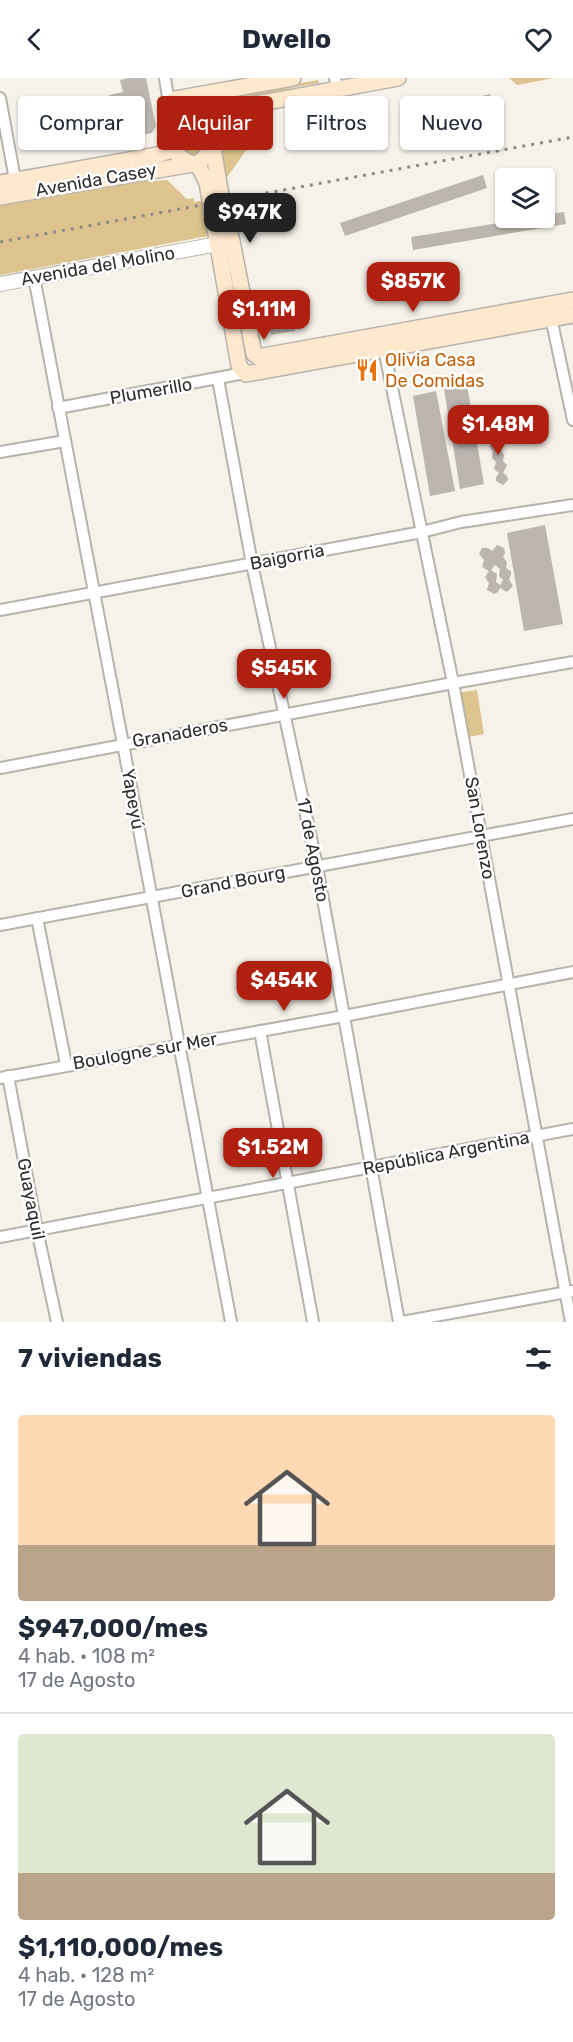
<!DOCTYPE html>
<html lang="es">
<meta charset="utf-8">
<style>
:root{--surface:#fff;--page:#f2f2f3;--text:#1f2937;--muted:#747a83;--line:#e0e1e3;--accent:#af2010}
body{margin:0;font-family:Rubik,sans-serif;background:var(--page);color:var(--text);height:100vh;display:flex;flex-direction:column;font-size:22px;white-space:nowrap}
*{box-sizing:border-box;margin:0}
p{font-size:20px;color:var(--muted)}
.icon{flex:none;width:33px;height:33px;fill:none;stroke:currentColor;stroke-width:2;stroke-linecap:round;stroke-linejoin:round}
.map{position:relative;height:1244px;overflow:hidden}
.drawer{display:flex;flex-direction:column;background:var(--surface);flex:1}
.drawer>*{flex:none}
.guide{position:absolute;left:18px;top:18px;width:537px;height:54px;display:flex;gap:12px}
.tools{position:absolute;left:495px;top:90px;display:grid;gap:12px}
.tools a{display:grid;place-items:center;width:60px;height:60px;border-radius:6px;background:var(--surface);box-shadow:0 2px 4px #0004;font-size:30px}
.price{position:absolute;translate:-50% -51px;padding:0 14px;border-radius:12px;background:var(--accent);color:#fff;font-size:20px;line-height:39px;filter:drop-shadow(0 2px 3px #0008)}
.price::after{content:'';position:absolute;left:50%;top:36px;width:18px;height:14px;margin-left:-9px;background:inherit;clip-path:polygon(0 0,100% 0,50% 100%)}
.price.selected{background:#222;color:#fff}
ul{padding:0;list-style:none}
li{display:grid;align-content:center;gap:12px;height:318px;padding:0 18px}
li+li{border-top:2px solid var(--line)}
li span{display:grid;place-items:center;height:186px;border-radius:6px;color:#555}
li>.icon{margin-inline-start:auto}
span .icon{width:108px;height:108px;fill:#fffc;stroke-width:1}
li b{font-size:26px}
h2{display:flex;justify-content:space-between;align-items:center;height:72px;padding:0 18px;font-size:26px}
.chip{padding:0 21px;border-radius:6px;background:var(--surface);box-shadow:0 2px 4px #0004;font-size:21px;line-height:54px}
.chip.selected{background:var(--accent);color:#fff}
header{display:flex;justify-content:space-between;align-items:center;height:78px;padding:0 18px;background:var(--surface);font-size:27px;font-weight:700}
.map>svg:first-child{display:block}
.green{fill:#ddc38d}
.building{fill:#bbb4af;fill-rule:evenodd}
.lines{fill:none;stroke-linecap:round;stroke-linejoin:round}
.minor-casing{stroke:#b7b3ac;stroke-width:14}
.tertiary-casing{stroke:#b7b3ac;stroke-width:16}
.secondary-casing{stroke:#b7b3ac;stroke-width:18}
.minor{stroke:#fff;stroke-width:10}
.tertiary{stroke:#fff;stroke-width:14}
.secondary{stroke:#fee8ce;stroke-width:15}
.rail{stroke:#8d8b85;stroke-width:3;stroke-dasharray:3 6;stroke-linecap:butt}
.labels{text-anchor:middle;dominant-baseline:central;stroke-width:5;stroke-linejoin:round;paint-order:stroke}
.street-label{font-size:18px;fill:#2e2d2a;stroke:#fff}
.food-label{font-size:18px;fill:#c56008;stroke:#fff;text-anchor:start}
</style>
<header><svg class="icon" aria-label="back" viewBox="0 0 24 24"><path d="M15 5l-7 7 7 7"/></svg>Dwello<svg class="icon" aria-label="heart" viewBox="0 0 24 24"><path d="M12 20l-8-8c-3-5 5-10 8-4 3-6 11-1 8 4z"/></svg></header>
<div class="map">
<svg width="573" height="1244" viewBox="0 0 573 1244">
<rect width="100%" height="100%" fill="#f6f2ea"/>
<g class="green">
<polygon points="509,0 554,0 517,7"/>
<polygon points="318,2 319,5 290,10 284,15 224,25 223,19"/>
<path d="M193,26C204,40 208,59 201,76L192,80C177,68 170,47 177,28Z"/>
<polygon points="263,37 251,59 249,68 228,98 224,100 218,47 222,44"/>
<polygon points="153,99 154,103 167,102 187,121 194,120 194,124 207,122 208,158 0,197 0,127"/>
<polygon points="477,612 484,656 464,660 456,615"/>
</g>
<g class="building">
<polygon points="129,0 146,0 156,48 152,55 117,62 109,17 123,14 120,2"/>
<polygon points="490,16 493,31 471,36 467,22"/>
<polygon points="483,97 487,110 345,158 340,145"/>
<polygon points="564,134 566,146 413,172 411,159 530,140 544,140 544,137"/>
<polygon points="293,242 295,253 271,257 269,247"/>
<polygon points="467,307 484,406 460,411 444,311"/>
<polygon points="436,313 455,413 430,418 413,318"/>
<polygon points="494,350 500,355 498,361 502,366 501,372 504,377 503,383 507,387 503,395 507,398 508,402 503,407 496,403 496,399 499,395 494,391 496,384 492,380 493,373 489,368 492,363 487,357 490,351"/>
<polygon points="545,447 563,546 524,553 507,455"/>
<path d="M497,467L504,470L505,475L503,479L507,484L506,490L511,493V497L509,501L513,508L507,514L500,510L498,514L494,516L487,512L489,505L485,499L489,493L482,489L484,482L479,476L482,470H488L492,473ZM495,487L500,491L499,498L503,502L500,507L496,504L497,496L491,492Z"/>
</g>
<g class="lines">
<g class="minor-casing">
<g id="minor">
<polyline points="165,0 169,26"/>
<polyline points="335,0 337,12"/>
<polyline points="0,20 16,107"/>
<polyline points="34,199 123,666 231,1244"/>
<polyline points="550,235 573,342"/>
<polyline points="383,266 453,605 571,1244"/>
<polyline points="218,301 252,486 317,788 399,1244"/>
<polyline points="58,330 244,295"/>
<polyline points="0,374 65,363"/>
<polyline points="0,532 422,454 461,444 573,427"/>
<polyline points="0,690 453,605 573,584"/>
<polyline points="37,840 66,986"/>
<polyline points="0,847 573,741"/>
<polyline points="260,953 313,1244"/>
<polyline points="8,998 37,1152 57,1244"/>
<polyline points="0,1000 344,938 573,894"/>
<polyline points="0,1159 573,1051"/>
<polyline points="402,1244 573,1213"/>
</g>
</g>
<g class="tertiary-casing">
<polyline id="tertiary" points="0,206 218,166"/>
</g>
<g class="secondary-casing">
<g id="secondary">
<path d="M192,19C214,28 223,79 193,86C185,83 178,79 174,72C170,65 166,35 169,28C170,24 172,24 175,21L293,0"/>
<polyline points="209,39 229,31 398,0"/>
<polyline points="212,64 222,123 232,163 254,276"/>
<polyline points="197,85 207,105 239,288 246,296 573,237"/>
<polyline points="0,105 157,77 166,74 172,67"/>
<polyline points="0,119 193,86"/>
<polyline points="258,279 573,222"/>
</g>
</g>
<use href="#minor" class="minor"/>
<use href="#tertiary" class="tertiary"/>
<use href="#secondary" class="secondary"/>
<polyline class="rail" points="0,164 573,59"/>
</g>
<defs>
<g id="restaurant-bare" transform="scale(1.8)"><path d="M-5-6h1v4h1v-4h1v4h1v-4h1v5L-1.5 .5V6h-2V.5L-5-1ZM5-6V6H3V1.5H1.5Q1.5-4 5-6Z" fill="#e8710a" stroke="#fff" stroke-width="2.5" paint-order="stroke"/></g>
</defs>
<g fill-rule="evenodd">
<use href="#restaurant-bare" x="367" y="292"/>
</g>
<g class="labels">
<g class="street-label">
<text transform="translate(96 102) rotate(-10)">Avenida Casey</text>
<text transform="translate(98 188) rotate(-10)">Avenida del Molino</text>
<text transform="translate(151 313) rotate(-10)">Plumerillo</text>
<text transform="translate(287 479) rotate(-11)">Baigorria</text>
<text transform="translate(180 655) rotate(-10)">Granaderos</text>
<text transform="translate(133 721) rotate(80)">Yapeyú</text>
<text transform="translate(480 750) rotate(80)">San Lorenzo</text>
<text transform="translate(313 772) rotate(79)">17 de Agosto</text>
<text transform="translate(233 804) rotate(-11)">Grand Bourg</text>
<text transform="translate(145 973) rotate(-10)">Boulogne sur Mer</text>
<text transform="translate(446 1075) rotate(-11)">República Argentina</text>
<text transform="translate(31 1121) rotate(79)">Guayaquil</text>
</g>
<g class="food-label">
<text x="385" y="282">Olivia Casa<tspan x="385" dy="21">De Comidas</tspan></text>
</g>
</g>
</svg>
<div class="tools">
<a><svg class="icon" aria-label="layers" viewBox="0 0 24 24"><path d="M12 4l9 5-9 5-9-5zM3 14l9 5 9-5"/></svg></a>
</div>
<b class="price selected" style="left:250px;top:166px">$947K</b>
<b class="price" style="left:413px;top:235px">$857K</b>
<b class="price" style="left:264px;top:263px">$1.11M</b>
<b class="price" style="left:498px;top:378px">$1.48M</b>
<b class="price" style="left:284px;top:622px">$545K</b>
<b class="price" style="left:284px;top:934px">$454K</b>
<b class="price" style="left:273px;top:1101px">$1.52M</b>
<div class="guide">
<a class="chip">Comprar</a>
<a class="chip selected">Alquilar</a>
<a class="chip">Filtros</a>
<a class="chip">Nuevo</a>
</div>
</div>
<section class="drawer">
<h2>7 viviendas<svg class="icon" aria-label="filters" viewBox="0 0 24 24"><path d="M4 7h16M4 17h16"/><circle cx="9" cy="7" r="2"/><circle cx="15" cy="17" r="2"/></svg></h2>
<ul>
<li><span style="background:linear-gradient(#ffd9b3 70%,#b9a48a 0)"><svg class="icon" aria-label="home" viewBox="0 0 24 24"><path d="M3 11l9-7 9 7M6 9v11h12V9"/></svg></span><div><b>$947,000/mes</b><p>4 hab. · 108 m²</p><p>17 de Agosto</p></div></li>
<li><span style="background:linear-gradient(#dfe7d0 75%,#b9a48a 0)"><svg class="icon" aria-label="home" viewBox="0 0 24 24"><path d="M3 11l9-7 9 7M6 9v11h12V9"/></svg></span><div><b>$1,110,000/mes</b><p>4 hab. · 128 m²</p><p>17 de Agosto</p></div></li>
</ul>
</section>
